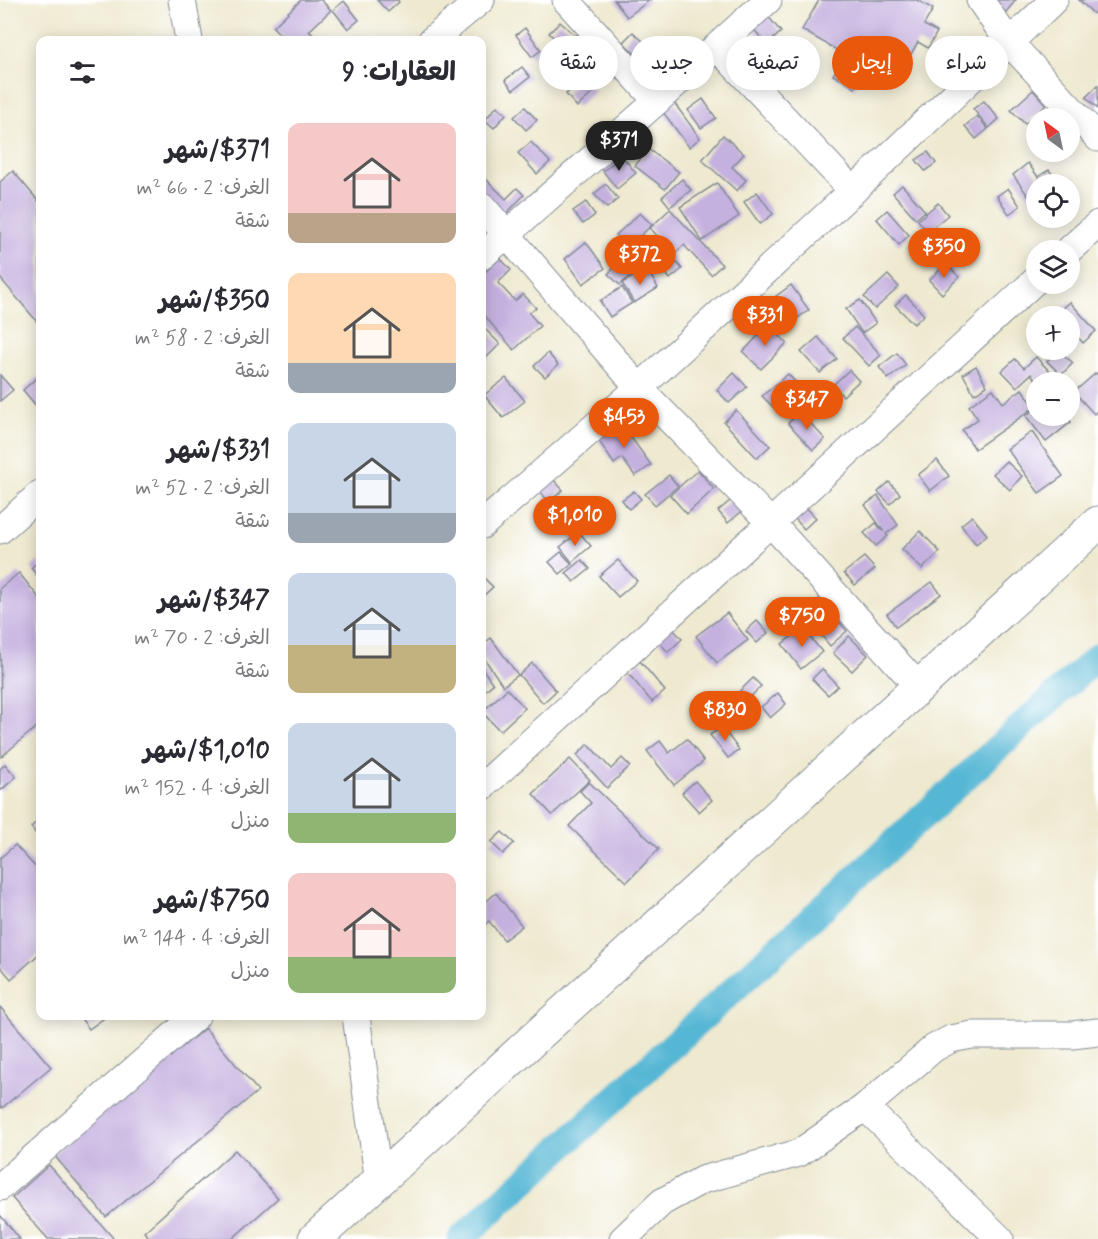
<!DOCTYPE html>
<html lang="ar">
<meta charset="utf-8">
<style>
:root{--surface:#fff;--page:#f2f2f3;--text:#2b2b33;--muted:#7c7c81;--accent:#ea580c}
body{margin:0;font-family:Mynerve,"Playpen Sans Arabic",sans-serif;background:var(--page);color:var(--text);direction:rtl;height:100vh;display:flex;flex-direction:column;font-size:22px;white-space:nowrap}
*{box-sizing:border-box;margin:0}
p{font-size:20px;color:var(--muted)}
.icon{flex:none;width:33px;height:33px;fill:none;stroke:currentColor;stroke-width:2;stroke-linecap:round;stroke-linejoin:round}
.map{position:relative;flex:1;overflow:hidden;direction:ltr}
.side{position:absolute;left:36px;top:36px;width:450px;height:984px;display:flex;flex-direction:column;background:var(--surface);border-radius:12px;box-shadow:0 3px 15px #0003;direction:rtl}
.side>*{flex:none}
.guide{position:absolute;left:504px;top:36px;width:504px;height:54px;direction:rtl;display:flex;gap:12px}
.needle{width:39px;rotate:327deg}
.buttons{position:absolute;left:1026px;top:108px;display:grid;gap:12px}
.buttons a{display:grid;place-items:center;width:54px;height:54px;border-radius:50%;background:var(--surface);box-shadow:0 3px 15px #0003;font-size:30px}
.price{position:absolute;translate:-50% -51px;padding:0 14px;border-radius:21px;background:var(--accent);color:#fff;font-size:20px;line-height:39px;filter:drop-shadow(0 2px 3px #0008)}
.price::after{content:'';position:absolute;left:50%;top:36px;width:18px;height:14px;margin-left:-9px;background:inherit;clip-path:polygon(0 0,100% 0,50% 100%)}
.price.selected{background:#222;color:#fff}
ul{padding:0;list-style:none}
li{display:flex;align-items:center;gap:18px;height:150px;padding:0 30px}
li span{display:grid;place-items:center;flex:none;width:168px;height:120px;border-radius:12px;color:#555}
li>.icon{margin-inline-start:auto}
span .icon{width:72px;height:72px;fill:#fffc;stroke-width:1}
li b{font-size:26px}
h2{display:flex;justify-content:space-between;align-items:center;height:72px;padding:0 30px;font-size:26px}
.tag{padding:0 21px;border-radius:27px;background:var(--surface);box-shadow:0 3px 15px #0003;font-size:21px;line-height:54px}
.tag.selected{background:var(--accent);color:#fff}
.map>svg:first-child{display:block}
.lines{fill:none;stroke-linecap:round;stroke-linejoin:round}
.canal{stroke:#56b7d5;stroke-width:27}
.building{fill:#c5b1df}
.minor-casing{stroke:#848c96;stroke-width:29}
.tertiary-casing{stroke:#848c96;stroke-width:35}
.minor{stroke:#fff;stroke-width:27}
.tertiary{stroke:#fff;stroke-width:33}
</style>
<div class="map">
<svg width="1098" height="1239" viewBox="0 0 1098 1239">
<rect width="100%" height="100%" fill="#fff"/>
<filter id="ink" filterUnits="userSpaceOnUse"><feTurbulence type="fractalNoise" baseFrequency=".0167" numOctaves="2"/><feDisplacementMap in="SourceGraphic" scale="12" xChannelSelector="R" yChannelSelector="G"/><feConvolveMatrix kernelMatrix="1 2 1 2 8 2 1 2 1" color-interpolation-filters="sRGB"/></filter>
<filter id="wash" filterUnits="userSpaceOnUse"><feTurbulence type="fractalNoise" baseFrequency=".008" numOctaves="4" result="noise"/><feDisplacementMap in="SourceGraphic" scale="24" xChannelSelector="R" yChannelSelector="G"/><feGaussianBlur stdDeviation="1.35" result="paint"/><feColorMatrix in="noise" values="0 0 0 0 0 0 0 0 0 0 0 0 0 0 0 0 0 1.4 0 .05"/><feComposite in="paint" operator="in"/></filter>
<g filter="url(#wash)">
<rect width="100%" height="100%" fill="#eee9cf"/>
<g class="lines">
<polyline class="canal" points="461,1239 1098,656"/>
</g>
<g id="blocks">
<g class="building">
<polygon points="301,0 321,0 331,10 309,31 318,40 285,40 273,27"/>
<polygon points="377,0 398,0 399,2 388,12"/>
<polygon points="614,0 650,0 627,17"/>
<polygon points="819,0 917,0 933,9 924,25 937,32 928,48 918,42 894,83 802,30"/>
<polygon points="992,0 1016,0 1006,12"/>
<polygon points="1079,0 1098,0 1098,9 1094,14"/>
<polygon points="344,1 359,20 348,29 333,10"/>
<polygon points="596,15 611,30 580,63 549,33 560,22 576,36"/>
<polygon points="767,15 781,32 767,45 752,27"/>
<polygon points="525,28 541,50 532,57 516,35"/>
<polygon points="633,32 645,43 635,54 623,42"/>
<polygon points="608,53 623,72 614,78 599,60"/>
<polygon points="844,57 866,69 855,88 833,75"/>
<polygon points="522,67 530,77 513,90 505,80"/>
<polygon points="584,78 595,91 577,107 566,94"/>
<polygon points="1098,85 1098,109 1086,97"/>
<polygon points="1033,90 1046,105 1025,124 1011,110"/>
<polygon points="703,99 716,118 701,128 688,110"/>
<polygon points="672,100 700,138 689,147 660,108"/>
<polygon points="984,101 999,119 989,128 973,109"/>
<polygon points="497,106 506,114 494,128 485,120"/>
<polygon points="525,107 537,120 526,130 514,117"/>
<polygon points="977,116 988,129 976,139 965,126"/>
<polygon points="723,135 744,154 732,167 746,180 737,191 702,160"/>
<polygon points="531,142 550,162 537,174 518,153"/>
<polygon points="648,149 679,172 665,189 635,166"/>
<polygon points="928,152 936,163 925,171 916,160"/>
<polygon points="622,156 636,173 617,189 603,171"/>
<polygon points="1028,163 1038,177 1049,170 1060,184 1036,184 1036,207 1013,175"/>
<polygon points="13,171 40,203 40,325 0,278 0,182"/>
<polygon points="482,175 506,199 517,188 524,195 506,214 482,190"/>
<polygon points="682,179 691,190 670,207 662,197"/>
<polygon points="717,183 739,216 702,241 680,207"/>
<polygon points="606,184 618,199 607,208 594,194"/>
<polygon points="902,185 925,211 916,219 893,193"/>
<polygon points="1008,188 1020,206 1009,214 997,196"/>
<polygon points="757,192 773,214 760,224 744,202"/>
<polygon points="586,202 595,215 583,224 573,211"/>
<polygon points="938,203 948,215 927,232 918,220"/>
<polygon points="670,209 722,265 711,275 684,245 674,254 650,228"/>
<polygon points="887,210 909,235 899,245 877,219"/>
<polygon points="640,213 652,225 640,236 651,249 661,242 682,269 670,279 649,251 639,260 616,235"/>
<polygon points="586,242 605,268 583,284 565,259"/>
<polygon points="500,258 511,270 498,283 515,301 523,294 536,308 529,313 540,326 514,350 482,313 482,288 484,286 482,284 482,275"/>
<polygon points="621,261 633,273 620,285 608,274"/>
<polygon points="946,264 959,277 942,294 929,280"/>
<polygon points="647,269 658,288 634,303 622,283"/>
<polygon points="888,275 899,287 875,309 864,297"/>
<polygon points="791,285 809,310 785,327 767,303"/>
<polygon points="622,287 632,303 610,317 600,301"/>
<polygon points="906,295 924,315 914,324 895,305"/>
<polygon points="860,300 876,323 862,333 846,309"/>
<polygon points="1070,302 1096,331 1083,343 1070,328 1070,316 1059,316 1057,314"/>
<polygon points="768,325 787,343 761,369 743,352"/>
<polygon points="482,326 500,344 482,362"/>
<polygon points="855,327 881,355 869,366 843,338"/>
<polygon points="818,337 837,359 820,373 801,352"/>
<polygon points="1058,350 1073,363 1061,375 1047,361"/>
<polygon points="548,353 558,365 545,377 534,366"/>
<polygon points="897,353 906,365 888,379 879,367"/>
<polygon points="1036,357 1053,375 1044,382 1038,382 1031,374 1017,387 1002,371 1015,359 1024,368"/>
<polygon points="976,366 987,386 974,394 963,374"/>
<polygon points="849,370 859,381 843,396 833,385"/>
<polygon points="734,373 747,387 729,403 717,390"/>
<polygon points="1096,373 1098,375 1098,410 1094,414 1074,392"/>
<polygon points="788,374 798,385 774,408 762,396"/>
<polygon points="0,375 13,390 0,401"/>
<polygon points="40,375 40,407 38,408 23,390"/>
<polygon points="506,378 525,401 503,418 484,395"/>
<polygon points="993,389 1003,403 1022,389 1035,407 975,449 962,430 978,419 969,406"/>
<polygon points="1036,408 1036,416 1067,416 1071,422 1046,442 1026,416"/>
<polygon points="736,410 770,446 757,458 724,422"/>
<polygon points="800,412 825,439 813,450 788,423"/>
<polygon points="620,422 651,465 635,476 622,458 614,464 597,438"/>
<polygon points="1032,432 1063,476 1039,493 1007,449"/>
<polygon points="937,460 949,476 930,491 918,475"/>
<polygon points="1006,461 1022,476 1010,490 993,474"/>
<polygon points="698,470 714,489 687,514 670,495"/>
<polygon points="669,475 678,486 655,505 645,494"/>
<polygon points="550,476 563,490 549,502 537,488"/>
<polygon points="889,482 900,494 890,504 878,492"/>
<polygon points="634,491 641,499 629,509 622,500"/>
<polygon points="878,496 898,525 886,534 888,536 876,546 864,533 876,523 884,532 865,505"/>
<polygon points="731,500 741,512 728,523 718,511"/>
<polygon points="803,504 816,518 804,529 791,514"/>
<polygon points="972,516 987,535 976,544 961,525"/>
<polygon points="920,531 940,552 922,569 902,549"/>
<polygon points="579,532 591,546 572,562 560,547"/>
<polygon points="561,552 572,564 560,574 549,562"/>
<polygon points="864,557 875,569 855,585 844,573"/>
<polygon points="40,560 40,579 31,568"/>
<polygon points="582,560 590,569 574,582 566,573"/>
<polygon points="618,560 637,581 618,597 599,576"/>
<polygon points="19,573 40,599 40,724 1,757 0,588"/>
<polygon points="484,578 493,587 482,597 482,581"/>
<polygon points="932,582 941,594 896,627 887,614"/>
<polygon points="819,599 847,631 830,646 803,613"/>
<polygon points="727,613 748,640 717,663 696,636"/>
<polygon points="757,621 768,633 757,643 746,631"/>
<polygon points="671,627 682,639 668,652 657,640"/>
<polygon points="803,628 822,652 801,669 782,644"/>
<polygon points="849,636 868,655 852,671 833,653"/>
<polygon points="491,638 518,675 503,686 482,655 482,645"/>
<polygon points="640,661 665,691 652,702 627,672"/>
<polygon points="532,663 556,691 543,703 519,675"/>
<polygon points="482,668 493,684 482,693"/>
<polygon points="822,669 838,686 828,695 812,679"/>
<polygon points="753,678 761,686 740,708 731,700"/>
<polygon points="507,689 525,708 500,731 482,712"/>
<polygon points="778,693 786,704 770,718 761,707"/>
<polygon points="722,727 739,750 728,758 710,735"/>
<polygon points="687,739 704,761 674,785 647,751 660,741 669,753"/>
<polygon points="588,744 611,769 622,758 630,766 607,788 577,755"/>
<polygon points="570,759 590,780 552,815 533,794"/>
<polygon points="5,764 16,777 0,791 0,769"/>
<polygon points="695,781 712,800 699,812 682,793"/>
<polygon points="589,782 659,849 627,882 569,826 591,803 580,791"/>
<polygon points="40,819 40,839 31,827"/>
<polygon points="502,832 514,843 503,854 491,842"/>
<polygon points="15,845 40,872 40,953 11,979 0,966 0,858"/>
<polygon points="496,893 522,926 504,940 489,921 482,927 482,905"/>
<polygon points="0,1007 51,1067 2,1108 0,1105"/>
<polygon points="79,1016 107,1016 89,1029"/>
<polygon points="205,1028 258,1091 106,1217 53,1154"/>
<polygon points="235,1150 278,1198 232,1239 151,1239 144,1232"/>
<polygon points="49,1165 114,1239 48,1239 12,1198"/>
<polygon points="0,1215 20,1239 0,1239"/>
</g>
</g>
</g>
<g filter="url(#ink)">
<use href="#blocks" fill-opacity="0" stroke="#848c96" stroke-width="1.5"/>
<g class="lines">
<g class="minor-casing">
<g id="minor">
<polyline points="182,0 189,40"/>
<polyline points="566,0 657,101"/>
<polyline points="980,0 1008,41 1098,138"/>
<polyline points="432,40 481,0"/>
<polyline points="717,47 853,191"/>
<polyline points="482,206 639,388 771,523 918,686"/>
<polyline points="1069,250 1098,224"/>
<polyline points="482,256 657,101 768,0"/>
<polyline points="482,525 639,388 853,191 1054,0"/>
<polyline points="0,530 40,494"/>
<polyline points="482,787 1036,280"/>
<polyline points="356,1016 379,1183"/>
<polyline points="865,1107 1000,1239"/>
<polyline points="0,1187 196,1016"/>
<polyline points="623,1239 662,1202 702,1180 799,1153 865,1107 934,1048 951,1039 972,1035 1072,1035 1098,1032"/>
</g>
</g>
<g class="tertiary-casing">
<polyline id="tertiary" points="315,1239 1098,523"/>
</g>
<use href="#minor" class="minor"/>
<use href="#tertiary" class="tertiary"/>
</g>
</g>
</svg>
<div class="buttons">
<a><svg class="needle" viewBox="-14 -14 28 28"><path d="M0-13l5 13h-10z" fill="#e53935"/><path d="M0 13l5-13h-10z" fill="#7c7c81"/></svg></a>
<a><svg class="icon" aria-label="locate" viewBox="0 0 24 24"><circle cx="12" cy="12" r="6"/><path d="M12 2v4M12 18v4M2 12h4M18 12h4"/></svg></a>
<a><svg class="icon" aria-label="layers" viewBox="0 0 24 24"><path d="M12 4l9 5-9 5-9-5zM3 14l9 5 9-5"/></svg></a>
<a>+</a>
<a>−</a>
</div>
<b class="price selected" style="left:619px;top:172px">$371</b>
<b class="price" style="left:944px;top:279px">$350</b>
<b class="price" style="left:640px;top:286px">$372</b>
<b class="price" style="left:765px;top:347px">$331</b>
<b class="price" style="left:807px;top:431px">$347</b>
<b class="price" style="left:624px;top:449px">$453</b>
<b class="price" style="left:575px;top:547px">$1,010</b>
<b class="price" style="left:802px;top:648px">$750</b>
<b class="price" style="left:725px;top:742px">$830</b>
<div class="guide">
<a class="tag">شراء</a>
<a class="tag selected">إيجار</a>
<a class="tag">تصفية</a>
<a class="tag">جديد</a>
<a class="tag">شقة</a>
</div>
<section class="side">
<h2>العقارات: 9<svg class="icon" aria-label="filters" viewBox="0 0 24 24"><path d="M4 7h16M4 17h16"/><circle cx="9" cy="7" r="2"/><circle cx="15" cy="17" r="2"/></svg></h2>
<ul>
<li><span style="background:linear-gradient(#f6c9c9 75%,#b9a48a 0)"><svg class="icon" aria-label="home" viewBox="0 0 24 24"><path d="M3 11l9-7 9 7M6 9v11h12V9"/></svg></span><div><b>$371/شهر</b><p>الغرف: 2 · 66 m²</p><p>شقة</p></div></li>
<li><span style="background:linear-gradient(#ffd9b3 75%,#9aa5b1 0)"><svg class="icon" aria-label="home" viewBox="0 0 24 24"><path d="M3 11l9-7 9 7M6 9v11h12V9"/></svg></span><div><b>$350/شهر</b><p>الغرف: 2 · 58 m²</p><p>شقة</p></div></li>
<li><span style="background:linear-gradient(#c9d6e8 75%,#9aa5b1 0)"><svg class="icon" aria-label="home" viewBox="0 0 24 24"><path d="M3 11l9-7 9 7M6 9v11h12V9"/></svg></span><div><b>$331/شهر</b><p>الغرف: 2 · 52 m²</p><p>شقة</p></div></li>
<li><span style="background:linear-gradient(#c9d6e8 60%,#c2b280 0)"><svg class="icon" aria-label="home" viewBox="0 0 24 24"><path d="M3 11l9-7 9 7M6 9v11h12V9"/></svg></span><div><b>$347/شهر</b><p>الغرف: 2 · 70 m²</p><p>شقة</p></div></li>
<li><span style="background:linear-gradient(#c9d6e8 75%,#8fb573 0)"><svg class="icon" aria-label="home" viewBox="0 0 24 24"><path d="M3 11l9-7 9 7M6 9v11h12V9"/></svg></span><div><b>$1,010/شهر</b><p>الغرف: 4 · 152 m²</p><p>منزل</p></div></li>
<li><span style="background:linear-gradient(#f6c9c9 70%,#8fb573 0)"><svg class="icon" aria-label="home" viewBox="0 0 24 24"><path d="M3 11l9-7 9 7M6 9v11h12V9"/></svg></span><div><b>$750/شهر</b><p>الغرف: 4 · 144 m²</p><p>منزل</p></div></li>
</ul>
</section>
</div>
